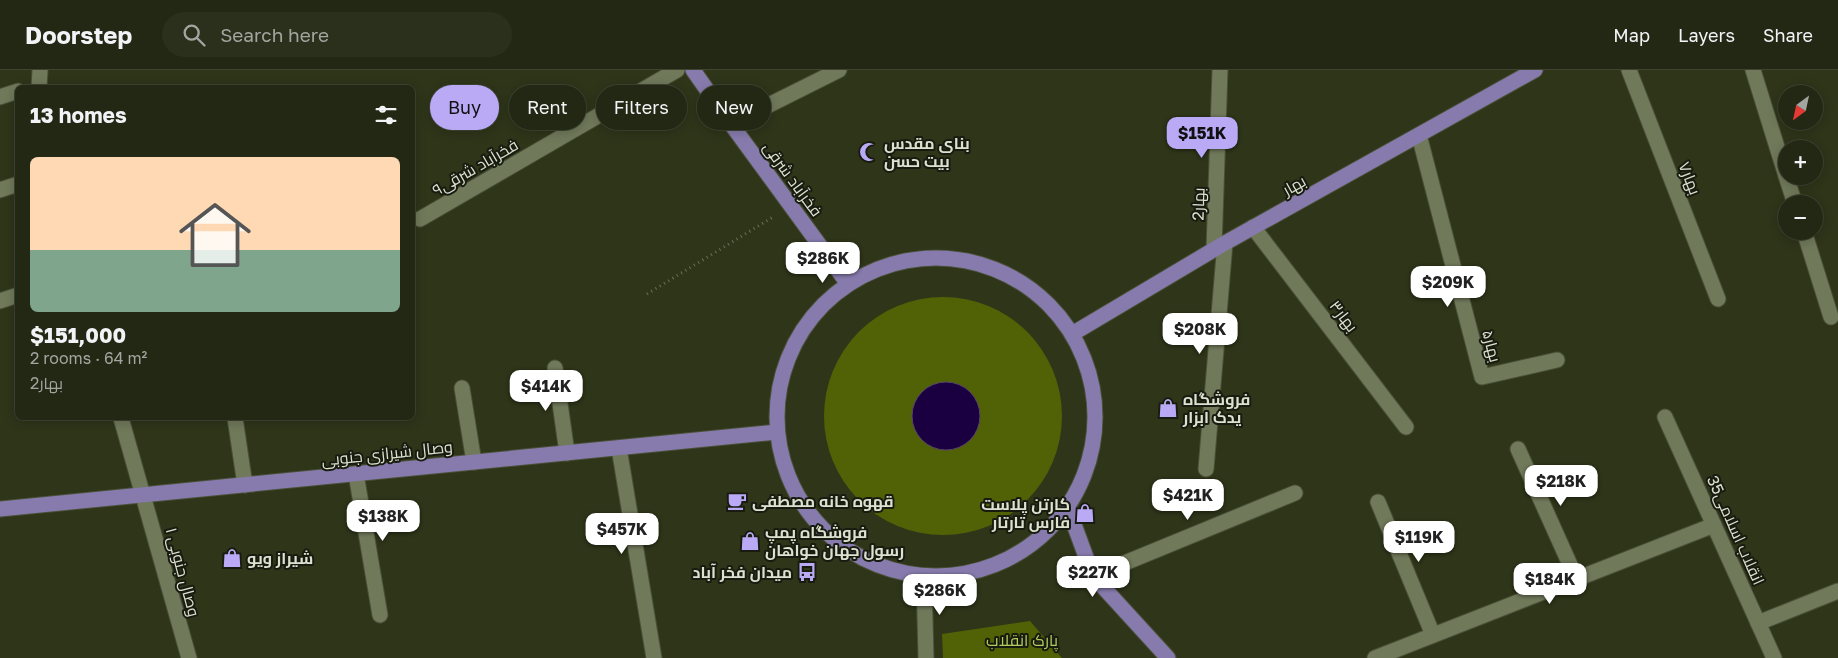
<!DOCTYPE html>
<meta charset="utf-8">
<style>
:root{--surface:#222813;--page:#2a301c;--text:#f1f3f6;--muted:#a2a6a0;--line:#3f4433;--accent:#baaaf6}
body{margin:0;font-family:"Golos Text",Cairo,sans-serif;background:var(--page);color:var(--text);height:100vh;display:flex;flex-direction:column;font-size:19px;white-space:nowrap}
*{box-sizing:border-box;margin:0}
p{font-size:16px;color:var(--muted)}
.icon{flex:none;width:28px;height:28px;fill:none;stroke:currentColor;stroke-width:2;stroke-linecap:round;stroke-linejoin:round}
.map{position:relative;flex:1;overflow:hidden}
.drawer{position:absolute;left:15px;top:15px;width:400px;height:335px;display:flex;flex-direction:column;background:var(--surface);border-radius:8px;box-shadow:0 2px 12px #0003,0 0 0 1px var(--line)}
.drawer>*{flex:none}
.hud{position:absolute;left:430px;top:15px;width:475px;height:45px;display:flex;gap:10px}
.needle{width:32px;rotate:213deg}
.buttons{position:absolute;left:1778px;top:15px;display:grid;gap:10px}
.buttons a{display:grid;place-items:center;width:45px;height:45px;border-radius:50%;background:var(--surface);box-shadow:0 2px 12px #0003,0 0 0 1px var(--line);font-size:25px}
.price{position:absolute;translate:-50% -42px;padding:0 11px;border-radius:10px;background:#fff;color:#222;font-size:16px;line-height:32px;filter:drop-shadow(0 1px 2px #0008)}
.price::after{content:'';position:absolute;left:50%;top:30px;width:15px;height:11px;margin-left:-8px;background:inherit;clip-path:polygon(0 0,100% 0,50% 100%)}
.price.selected{background:var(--accent);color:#111}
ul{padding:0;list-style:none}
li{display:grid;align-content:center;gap:10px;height:265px;padding:0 15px}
li span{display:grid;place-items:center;height:155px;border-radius:8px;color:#555}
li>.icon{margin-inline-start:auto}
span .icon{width:90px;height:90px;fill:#fffc;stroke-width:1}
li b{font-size:21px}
h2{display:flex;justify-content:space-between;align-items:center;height:60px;padding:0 15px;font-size:21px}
.pill{padding:0 18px;border-radius:22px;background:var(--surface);box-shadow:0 2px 12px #0003,0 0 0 1px var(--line);font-size:18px;line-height:45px}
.pill.selected{background:var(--accent);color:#111}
header{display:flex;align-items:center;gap:30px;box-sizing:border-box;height:70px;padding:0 25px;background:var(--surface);border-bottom:1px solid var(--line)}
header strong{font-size:24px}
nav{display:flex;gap:28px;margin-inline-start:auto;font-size:18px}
.search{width:350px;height:45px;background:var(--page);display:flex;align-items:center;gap:12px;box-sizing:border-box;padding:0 18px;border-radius:28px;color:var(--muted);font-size:19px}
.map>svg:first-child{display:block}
.green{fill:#516106}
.water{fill:#1b0041;stroke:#55446c}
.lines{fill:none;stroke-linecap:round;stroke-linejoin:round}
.minor-casing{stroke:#4a5038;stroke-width:17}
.major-casing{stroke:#4a5038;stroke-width:17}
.path{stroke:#6b7159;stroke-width:3;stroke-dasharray:1 4;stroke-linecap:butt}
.minor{stroke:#70795a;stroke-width:15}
.major{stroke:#877bad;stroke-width:15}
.labels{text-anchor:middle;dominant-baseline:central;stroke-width:4;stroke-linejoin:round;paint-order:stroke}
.poi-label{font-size:16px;font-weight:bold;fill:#dce1d0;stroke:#181b0f;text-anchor:start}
.street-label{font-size:16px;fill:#dce1d0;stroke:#181b0f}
.park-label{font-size:16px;fill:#b3cc5e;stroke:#181b0f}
</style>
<header>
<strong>Doorstep</strong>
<div class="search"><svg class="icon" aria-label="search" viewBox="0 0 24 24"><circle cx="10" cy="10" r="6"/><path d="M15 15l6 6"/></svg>Search here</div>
<nav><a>Map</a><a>Layers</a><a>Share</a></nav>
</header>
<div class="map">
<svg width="1838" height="588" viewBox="0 0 1838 588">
<rect width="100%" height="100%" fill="#2e3519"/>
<g class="green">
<circle cx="943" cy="346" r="119"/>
<polygon points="1030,551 1062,588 943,588 942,564"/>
</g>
<circle class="water" cx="946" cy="346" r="34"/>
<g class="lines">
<g class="minor-casing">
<g id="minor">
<polyline points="1629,0 1718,229"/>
<polyline points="1753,0 1786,106"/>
<polyline points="39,18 40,0"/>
<polyline points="0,27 18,21"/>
<polyline points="731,54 839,0"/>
<polyline points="1419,65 1482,307 1557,290"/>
<polyline points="1786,106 1795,134"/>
<polyline points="0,120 18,114"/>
<polyline points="420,149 677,0"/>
<polyline points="1253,157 1406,357"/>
<polyline points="1804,161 1831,247"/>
<polyline points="1214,179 1220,0"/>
<polyline points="0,231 18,225"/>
<polyline points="555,298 567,383"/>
<polyline points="462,318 474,392"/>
<polyline points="1665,347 1774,588"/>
<polyline points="121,348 189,588"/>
<polyline points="235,348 245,415"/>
<polyline points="619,378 654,588"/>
<polyline points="1518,379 1576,508"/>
<polyline points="1206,399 1225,173"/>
<polyline points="356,404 380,545"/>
<polyline points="1378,432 1433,565"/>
<polyline points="924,506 926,588"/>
<polyline points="1093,506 1295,423"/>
<polyline points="1758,553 1838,521"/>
<polyline points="1375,588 1714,455"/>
</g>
</g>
<g class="major-casing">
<g id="major">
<polyline points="693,0 731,54 848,214"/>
<circle cx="936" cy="347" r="159"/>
<polyline points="1072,264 1225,173 1535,0"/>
<polyline points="1068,438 1093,506 1168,588"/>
<polyline points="0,439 777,362"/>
</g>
</g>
<polyline class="path" points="647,224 773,147"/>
<use href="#minor" class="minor"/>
<use href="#major" class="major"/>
</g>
<defs>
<g id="mosque-bare" transform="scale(1.5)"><path d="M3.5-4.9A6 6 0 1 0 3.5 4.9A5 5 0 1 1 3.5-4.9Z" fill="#baaaf6" stroke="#181b0f" stroke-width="2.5" paint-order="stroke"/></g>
<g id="shop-bare" transform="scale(1.5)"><path d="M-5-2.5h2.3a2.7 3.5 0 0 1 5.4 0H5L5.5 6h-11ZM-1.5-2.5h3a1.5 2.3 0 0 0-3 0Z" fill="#baaaf6" stroke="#181b0f" stroke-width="2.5" paint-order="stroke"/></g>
<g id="cafe-bare" transform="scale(1.5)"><path d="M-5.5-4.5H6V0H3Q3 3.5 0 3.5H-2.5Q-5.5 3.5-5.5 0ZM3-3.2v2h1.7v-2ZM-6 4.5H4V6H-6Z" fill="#baaaf6" stroke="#181b0f" stroke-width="2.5" paint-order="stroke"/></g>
<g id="bus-bare" transform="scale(1.5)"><path d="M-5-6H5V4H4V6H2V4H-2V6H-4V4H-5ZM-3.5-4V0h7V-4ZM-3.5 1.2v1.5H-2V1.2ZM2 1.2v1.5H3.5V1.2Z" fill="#baaaf6" stroke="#181b0f" stroke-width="2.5" paint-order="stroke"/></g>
</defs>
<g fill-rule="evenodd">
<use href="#mosque-bare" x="869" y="82"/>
<use href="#shop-bare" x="1168" y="338"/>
<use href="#cafe-bare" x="737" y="431"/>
<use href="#shop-bare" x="1085" y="443"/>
<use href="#shop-bare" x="750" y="471"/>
<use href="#shop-bare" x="232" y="488"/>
<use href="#bus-bare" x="807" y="502"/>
</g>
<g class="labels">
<g class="poi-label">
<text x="884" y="73">بنای مقدس<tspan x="884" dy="18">بیت حسن</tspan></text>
<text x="1183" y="329">فروشگاه<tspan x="1183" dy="18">یدک ابزار</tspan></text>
<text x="752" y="431">قهوه خانه مصطفی</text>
<text x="1070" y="434" text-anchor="end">کارتن پلاست<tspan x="1070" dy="18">فارس تارتار</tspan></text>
<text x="765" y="462">فروشگاه پمپ<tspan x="765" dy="18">رسول جهان خواهان</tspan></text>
<text x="247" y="488">شیراز ویو</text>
<text x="792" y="502" text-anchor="end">میدان فخر آباد</text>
</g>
<g class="street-label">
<text transform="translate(475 97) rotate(-30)">فخرآباد شرقی۹</text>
<text transform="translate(1690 108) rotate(69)">بهار۷</text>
<text transform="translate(793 109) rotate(54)">فخرآباد شرقی</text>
<text transform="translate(1294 115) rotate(-29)">بهار</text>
<text transform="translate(1198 134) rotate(-88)">2بهار</text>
<text transform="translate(1344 246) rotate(53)">بهار۳</text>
<text transform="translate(1492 276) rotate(75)">بهار۵</text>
<text transform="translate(387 383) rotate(-6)">وصال شیرازی جنوبی</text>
<text transform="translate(1736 460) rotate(66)">35انقلاب اسلامی</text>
<text transform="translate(183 502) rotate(75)">وصال جنوبی ۱</text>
</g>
<g class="park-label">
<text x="1022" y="570">پارک انقلاب</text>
</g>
</g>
</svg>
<div class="buttons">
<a><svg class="needle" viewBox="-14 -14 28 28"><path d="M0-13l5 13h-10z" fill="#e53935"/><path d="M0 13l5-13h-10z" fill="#a2a6a0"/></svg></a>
<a>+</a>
<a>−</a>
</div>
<b class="price selected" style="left:1202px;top:89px">$151K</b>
<b class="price" style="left:823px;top:214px">$286K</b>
<b class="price" style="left:1448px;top:238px">$209K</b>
<b class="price" style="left:1200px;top:285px">$208K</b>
<b class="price" style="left:546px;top:342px">$414K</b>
<b class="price" style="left:1561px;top:437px">$218K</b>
<b class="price" style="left:1188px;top:451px">$421K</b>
<b class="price" style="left:383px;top:472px">$138K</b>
<b class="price" style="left:622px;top:485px">$457K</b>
<b class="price" style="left:1419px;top:493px">$119K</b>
<b class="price" style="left:1093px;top:528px">$227K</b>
<b class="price" style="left:1550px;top:535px">$184K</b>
<b class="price" style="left:940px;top:546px">$286K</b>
<div class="hud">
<a class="pill selected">Buy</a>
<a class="pill">Rent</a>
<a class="pill">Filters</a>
<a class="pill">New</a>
</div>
<section class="drawer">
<h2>13 homes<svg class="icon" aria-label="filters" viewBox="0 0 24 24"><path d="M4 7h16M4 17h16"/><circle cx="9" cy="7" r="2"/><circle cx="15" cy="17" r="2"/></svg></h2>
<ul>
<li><span style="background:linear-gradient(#ffd9b3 60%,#7fa58c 0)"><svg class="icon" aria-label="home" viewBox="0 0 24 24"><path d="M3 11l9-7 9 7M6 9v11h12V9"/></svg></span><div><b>$151,000</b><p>2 rooms · 64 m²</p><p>2بهار</p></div></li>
</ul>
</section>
</div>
